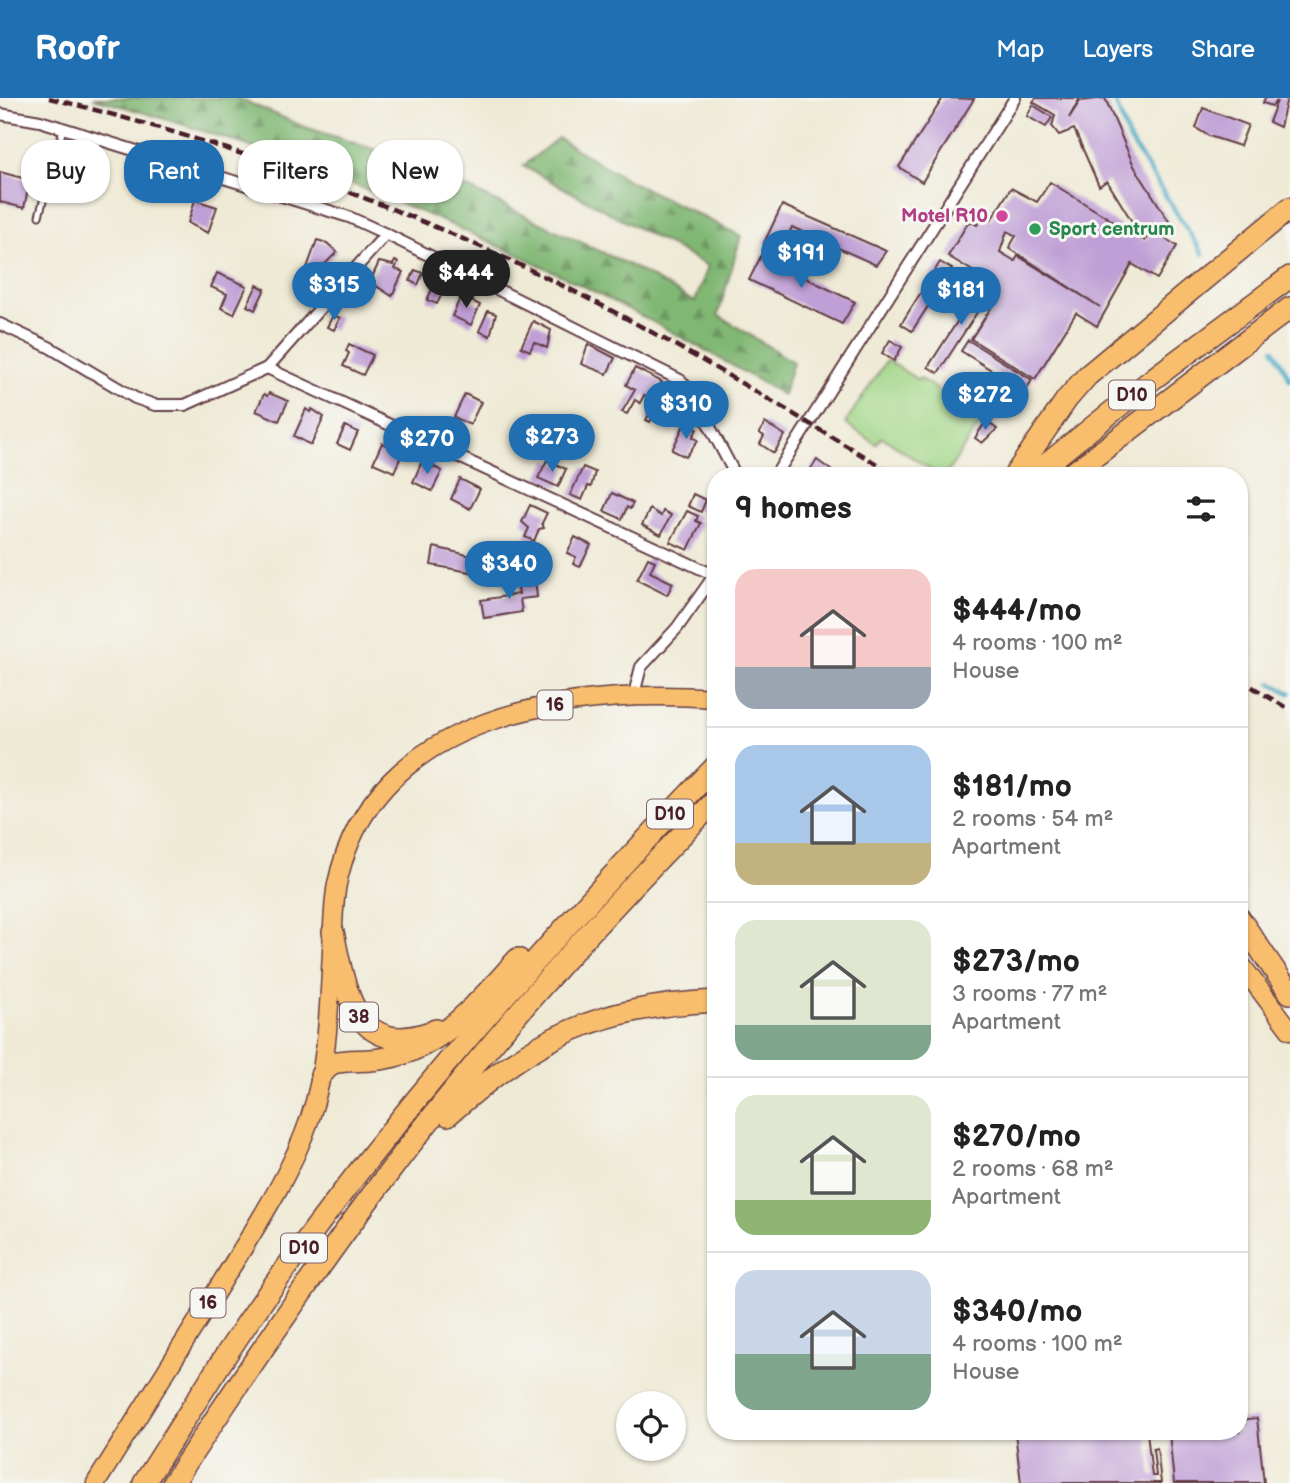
<!DOCTYPE html>
<meta charset="utf-8">
<style>
:root{--surface:#fff;--page:#f2f2f2;--text:#222;--muted:#767676;--line:#e0e0e0;--accent:#1f6fb2}
body{margin:0;font-family:"Balsamiq Sans",sans-serif;background:var(--page);color:var(--text);height:100vh;display:flex;flex-direction:column;font-size:26px;white-space:nowrap}
*{box-sizing:border-box;margin:0}
p{font-size:23px;color:var(--muted)}
.icon{flex:none;width:38px;height:38px;fill:none;stroke:currentColor;stroke-width:2;stroke-linecap:round;stroke-linejoin:round}
.map{position:relative;flex:1;overflow:hidden}
.sheet{position:absolute;left:707px;top:369px;width:541px;height:973px;display:flex;flex-direction:column;background:var(--surface);border-radius:28px;box-shadow:0 2px 5px #0004}
.sheet>*{flex:none}
.banner{position:absolute;left:21px;top:42px;width:581px;height:63px;display:flex;gap:14px}
.buttons{position:absolute;left:616px;top:1293px;display:grid;gap:14px}
.buttons a{display:grid;place-items:center;width:70px;height:70px;border-radius:50%;background:var(--surface);box-shadow:0 2px 5px #0004;font-size:35px}
.price{position:absolute;translate:-50% -60px;padding:0 16px;border-radius:24px;background:var(--accent);color:#fff;font-size:23px;line-height:46px;filter:drop-shadow(0 2px 4px #0008)}
.price::after{content:'';position:absolute;left:50%;top:42px;width:21px;height:16px;margin-left:-10px;background:inherit;clip-path:polygon(0 0,100% 0,50% 100%)}
.price.selected{background:#222;color:#fff}
ul{padding:0;list-style:none}
li{display:flex;align-items:center;gap:21px;height:175px;padding:0 28px}
li+li{border-top:2px solid var(--line)}
li span{display:grid;place-items:center;flex:none;width:196px;height:140px;border-radius:21px;color:#555}
li>.icon{margin-inline-start:auto}
span .icon{width:84px;height:84px;fill:#fffc;stroke-width:1}
li b{font-size:30px}
h2{display:flex;justify-content:space-between;align-items:center;height:84px;padding:0 28px;font-size:30px}
.pill{padding:0 24px;border-radius:28px;background:var(--surface);box-shadow:0 2px 5px #0004;font-size:24px;line-height:63px}
.pill.selected{background:var(--accent);color:#fff}
header{display:flex;align-items:center;gap:42px;box-sizing:border-box;height:98px;padding:0 35px;background:var(--accent);color:#fff}
header strong{font-size:33px}
nav{display:flex;gap:38px;margin-inline-start:auto;font-size:24px}
.map>svg:first-child{display:block}
.forest{fill:url(#forest-firs);stroke:#656b4f;stroke-width:2}
.pitch{fill:#a1d686;stroke:#767a58;stroke-width:2}
.lines{fill:none;stroke-linecap:round;stroke-linejoin:round}
.stream{stroke:#46a8c5;stroke-width:4.5}
.building{fill:#c09fd6;fill-rule:evenodd}
.service-casing{stroke:#633d44;stroke-width:9}
.minor-casing{stroke:#633d44;stroke-width:14}
.primary-casing{stroke:#633d44;stroke-width:21}
.motorway-casing{stroke:#633d44;stroke-width:24}
.service{stroke:#fff;stroke-width:5}
.minor{stroke:#fff;stroke-width:10}
.primary{stroke:#f9be6d;stroke-width:18}
.motorway{stroke:#f9be6d;stroke-width:21}
.rail{stroke:#4a1f2b;stroke-width:4.5;stroke-dasharray:10 5;stroke-linecap:butt}
.hotel-dot{fill:#d1479c;stroke:#f6f6f2;stroke-width:2.5}
.leisure-dot{fill:#2e9e5b;stroke:#f6f6f2;stroke-width:2.5}
.labels{text-anchor:middle;dominant-baseline:central;stroke-width:6;stroke-linejoin:round;paint-order:stroke}
.shield{fill:#f6f6f2;stroke:#7e6067;stroke-width:2}
.shield-label{font-size:18px;font-weight:bold;fill:#4a1f2b}
.hotel-label{font-size:19px;font-weight:bold;fill:#b23c85;stroke:#f6f6f2;text-anchor:end}
.leisure-label{font-size:19px;font-weight:bold;fill:#27864d;stroke:#f6f6f2;text-anchor:start}
</style>
<header>
<strong>Roofr</strong>
<nav><a>Map</a><a>Layers</a><a>Share</a></nav>
</header>
<div class="map">
<svg width="1290" height="1385" viewBox="0 0 1290 1385">
<defs>
<pattern id="forest-firs" width="22" height="20" patternUnits="userSpaceOnUse" patternTransform="scale(1.75)"><rect width="22" height="20" fill="#80b773"/><path d="M5 1l3.5 6h-7zM16 11l3.5 6h-7z" fill="#6b945f"/></pattern>
</defs>
<rect width="100%" height="100%" fill="#f6f6f2"/>
<filter id="ink" filterUnits="userSpaceOnUse"><feTurbulence type="fractalNoise" baseFrequency=".0143" numOctaves="2"/><feDisplacementMap in="SourceGraphic" scale="14" xChannelSelector="R" yChannelSelector="G"/><feConvolveMatrix kernelMatrix="1 2 1 2 8 2 1 2 1" color-interpolation-filters="sRGB"/></filter>
<filter id="wash" filterUnits="userSpaceOnUse"><feTurbulence type="fractalNoise" baseFrequency=".00686" numOctaves="4" result="noise"/><feDisplacementMap in="SourceGraphic" scale="28" xChannelSelector="R" yChannelSelector="G"/><feGaussianBlur stdDeviation="1.57" result="paint"/><feColorMatrix in="noise" values="0 0 0 0 0 0 0 0 0 0 0 0 0 0 0 0 0 1.4 0 .05"/><feComposite in="paint" operator="in"/></filter>
<g filter="url(#wash)">
<rect width="100%" height="100%" fill="#efead5"/>
<path class="forest" d="M93,0H238L302,28L413,64L635,170L695,204L708,168L523,68L558,40L628,82L741,138L718,217L793,264L783,297C563,167 339,68 93,0Z"/>
<polygon class="pitch" points="887,262 918,282 920,280 982,322 945,378 940,378 882,339 876,346 845,325"/>
<g class="lines">
<g class="stream">
<polyline points="1114,0 1128,39 1203,156"/>
<polyline points="1274,251 1290,282"/>
<polyline points="1271,585 1290,595"/>
</g>
</g>
<g id="blocks">
<g class="building">
<polygon points="943,0 974,1 922,84 899,69"/>
<path d="M1036,0H1080L1069,20L1080,3L1105,0L1134,68L1170,125L1155,134L1177,148L1157,181L1132,166L1097,228L1076,215L1035,281L971,241L993,207L989,205L999,189L948,158L969,123L977,127L981,121L991,122L1011,90L1037,104L1050,84L1145,143L1149,138L1146,140L1136,130L1107,83L1099,88L1074,31L1059,37L1052,28L1055,17L1033,4ZM1007,133L1016,138L1009,150L1100,209L1018,158L1015,163L1000,154Z"/>
<polygon points="1265,0 1287,0 1280,29 1269,24 1277,3 1272,8 1263,5"/>
<polygon points="1033,7 1052,19 1046,29 1027,18"/>
<polygon points="1203,10 1248,27 1240,48 1209,38 1196,30"/>
<polygon points="0,74 30,82 24,110 0,104"/>
<polygon points="195,102 217,109 208,135 188,125"/>
<polygon points="782,107 886,153 876,167 792,129 781,153 764,145"/>
<polygon points="317,142 327,145 337,154 315,176 307,170"/>
<polygon points="761,158 855,204 842,226 749,182"/>
<polygon points="395,163 398,164 395,171 403,174 392,198 370,184 379,164 393,167"/>
<polygon points="940,164 952,171 912,233 901,226"/>
<polygon points="415,172 423,175 418,187 410,183"/>
<polygon points="217,175 247,188 234,216 221,210 227,196 211,189"/>
<polygon points="439,176 449,181 437,206 427,202"/>
<polygon points="984,182 994,188 938,275 928,269"/>
<polygon points="257,187 265,191 255,212 247,208"/>
<polygon points="461,198 480,207 471,227 452,218"/>
<polygon points="488,213 496,216 490,238 479,233"/>
<polygon points="333,217 340,220 334,232 327,229"/>
<polygon points="533,223 551,232 547,250 534,244 530,253 521,249"/>
<polygon points="890,242 902,249 894,263 882,255"/>
<polygon points="968,242 1032,282 1012,314 1000,306 1008,293 1013,296 1020,290 961,253"/>
<polygon points="349,246 373,257 363,277 343,268 349,255 346,253"/>
<polygon points="588,246 615,260 607,276 581,266"/>
<polygon points="635,270 662,284 652,302 644,297 640,305 635,302 627,316 622,314 635,292 626,287"/>
<polygon points="664,290 674,295 668,307 671,308 668,314 659,309 650,324 646,322"/>
<polygon points="269,295 288,303 279,323 256,313 264,296 267,298"/>
<polygon points="465,296 481,304 470,327 454,319"/>
<polygon points="306,311 310,314 312,311 324,319 311,347 294,338"/>
<polygon points="986,323 997,331 982,345 975,340"/>
<polygon points="685,325 697,331 693,339 698,342 686,359 672,352"/>
<polygon points="765,325 785,337 774,355 760,346 764,338 759,335"/>
<polygon points="345,328 358,334 350,352 337,346"/>
<polygon points="445,330 452,333 447,345 440,341"/>
<polygon points="382,345 403,354 394,374 373,365"/>
<polygon points="547,362 566,371 558,389 538,380"/>
<polygon points="817,362 839,378 806,378"/>
<polygon points="422,363 442,373 432,393 413,384"/>
<polygon points="583,369 595,374 591,389 588,388 582,402 570,397"/>
<polygon points="460,381 480,391 470,411 451,401"/>
<polygon points="612,395 633,405 630,411 627,409 622,421 604,413"/>
<polygon points="693,396 706,402 701,414 688,408"/>
<polygon points="530,407 547,415 542,425 544,430 539,431 534,443 525,439 529,430 522,424"/>
<polygon points="650,411 661,418 663,413 671,417 661,437 642,427"/>
<polygon points="687,413 698,418 696,423 701,425 688,452 670,444"/>
<polygon points="575,439 591,447 580,469 573,466 576,459 567,455"/>
<polygon points="434,449 484,461 481,476 431,467"/>
<polygon points="648,460 655,463 650,474 673,485 667,497 637,482"/>
<polygon points="535,481 537,499 520,501 522,514 484,520 481,502 519,496 517,484"/>
<polygon points="1257,1320 1264,1385 1174,1385 1169,1334 1239,1334 1239,1322"/>
<polygon points="1015,1334 1147,1334 1152,1378 1156,1378 1153,1351 1157,1350 1161,1385 1021,1385"/>
</g>
</g>
</g>
<g filter="url(#ink)">
<use href="#blocks" fill-opacity="0" stroke="#633d44" stroke-width="2"/>
<g class="lines">
<g class="service-casing">
<polyline id="service" points="39,118 63,31"/>
</g>
<g class="minor-casing">
<g id="minor">
<polyline points="0,16 40,23 349,119 386,136 680,282 692,295 736,378"/>
<polyline points="0,226 49,249 135,300 155,307 185,307 267,270 386,136"/>
<polyline points="267,270 714,477"/>
<polyline points="775,378 1015,0"/>
<polyline points="633,600 641,569 677,530 716,475"/>
</g>
</g>
<g class="primary-casing">
<g id="primary">
<polyline points="1239,864 1290,932"/>
<path d="M96,1385C138,1318 180,1251 222,1184C254,1131 290,1079 310,1020C328,967 329,909 332,853C333,831 333,807 337,786C373,614 571,590 716,600"/>
</g>
</g>
<g class="motorway-casing">
<g id="motorway">
<polyline points="1014,378 1067,301 1087,278 1290,110"/>
<polyline points="1032,378 1154,280 1290,179"/>
<polyline points="1069,378 1290,210"/>
<polyline points="1239,820 1290,895"/>
<path d="M333,834C345,892 355,964 436,932"/>
<path d="M321,977L332,965C350,961 368,964 386,960C443,950 481,901 518,861"/>
<path d="M448,1017C537,938 596,909 716,903"/>
<path d="M144,1385C179,1331 213,1275 250,1221C387,1023 549,842 716,668"/>
<path d="M173,1385C238,1286 304,1188 375,1093C478,955 595,824 716,702"/>
</g>
</g>
<use href="#service" class="service"/>
<use href="#minor" class="minor"/>
<use href="#primary" class="primary"/>
<use href="#motorway" class="motorway"/>
<g class="rail">
<path d="M49,0C234,46 415,112 585,199C692,253 794,317 897,378"/>
<polyline points="1239,581 1290,612"/>
</g>
</g>
</g>
<circle class="hotel-dot" cx="1002" cy="118" r="7"/>
<circle class="leisure-dot" cx="1035" cy="131" r="7"/>
<g class="labels">
<g class="shield">
<rect x="1109" y="282.5" width="46" height="29" rx="5"/>
<rect x="537.5" y="592.5" width="35" height="29" rx="5"/>
<rect x="647" y="701.5" width="46" height="29" rx="5"/>
<rect x="340" y="904.5" width="38" height="29" rx="5"/>
<rect x="281" y="1135.5" width="46" height="29" rx="5"/>
<rect x="190.5" y="1190.5" width="35" height="29" rx="5"/>
</g>
<g class="shield-label">
<text x="1132" y="297">D10</text>
<text x="555" y="607">16</text>
<text x="670" y="716">D10</text>
<text x="359" y="919">38</text>
<text x="304" y="1150">D10</text>
<text x="208" y="1205">16</text>
</g>
<g class="hotel-label">
<text x="988" y="118">Motel R10</text>
</g>
<g class="leisure-label">
<text x="1049" y="131">Sport centrum</text>
</g>
</g>
</svg>
<div class="buttons">
<a><svg class="icon" aria-label="locate" viewBox="0 0 24 24"><circle cx="12" cy="12" r="6"/><path d="M12 2v4M12 18v4M2 12h4M18 12h4"/></svg></a>
</div>
<b class="price" style="left:801px;top:192px">$191</b>
<b class="price selected" style="left:466px;top:212px">$444</b>
<b class="price" style="left:334px;top:224px">$315</b>
<b class="price" style="left:961px;top:229px">$181</b>
<b class="price" style="left:985px;top:334px">$272</b>
<b class="price" style="left:686px;top:343px">$310</b>
<b class="price" style="left:552px;top:376px">$273</b>
<b class="price" style="left:427px;top:378px">$270</b>
<b class="price" style="left:509px;top:503px">$340</b>
<div class="banner">
<a class="pill">Buy</a>
<a class="pill selected">Rent</a>
<a class="pill">Filters</a>
<a class="pill">New</a>
</div>
<section class="sheet">
<h2>9 homes<svg class="icon" aria-label="filters" viewBox="0 0 24 24"><path d="M4 7h16M4 17h16"/><circle cx="9" cy="7" r="2"/><circle cx="15" cy="17" r="2"/></svg></h2>
<ul>
<li><span style="background:linear-gradient(#f6c9c9 70%,#9aa5b1 0)"><svg class="icon" aria-label="home" viewBox="0 0 24 24"><path d="M3 11l9-7 9 7M6 9v11h12V9"/></svg></span><div><b>$444/mo</b><p>4 rooms · 100 m²</p><p>House</p></div></li>
<li><span style="background:linear-gradient(#a9c7e8 70%,#c2b280 0)"><svg class="icon" aria-label="home" viewBox="0 0 24 24"><path d="M3 11l9-7 9 7M6 9v11h12V9"/></svg></span><div><b>$181/mo</b><p>2 rooms · 54 m²</p><p>Apartment</p></div></li>
<li><span style="background:linear-gradient(#dfe7d0 75%,#7fa58c 0)"><svg class="icon" aria-label="home" viewBox="0 0 24 24"><path d="M3 11l9-7 9 7M6 9v11h12V9"/></svg></span><div><b>$273/mo</b><p>3 rooms · 77 m²</p><p>Apartment</p></div></li>
<li><span style="background:linear-gradient(#dfe7d0 75%,#8fb573 0)"><svg class="icon" aria-label="home" viewBox="0 0 24 24"><path d="M3 11l9-7 9 7M6 9v11h12V9"/></svg></span><div><b>$270/mo</b><p>2 rooms · 68 m²</p><p>Apartment</p></div></li>
<li><span style="background:linear-gradient(#c9d6e8 60%,#7fa58c 0)"><svg class="icon" aria-label="home" viewBox="0 0 24 24"><path d="M3 11l9-7 9 7M6 9v11h12V9"/></svg></span><div><b>$340/mo</b><p>4 rooms · 100 m²</p><p>House</p></div></li>
</ul>
</section>
</div>
